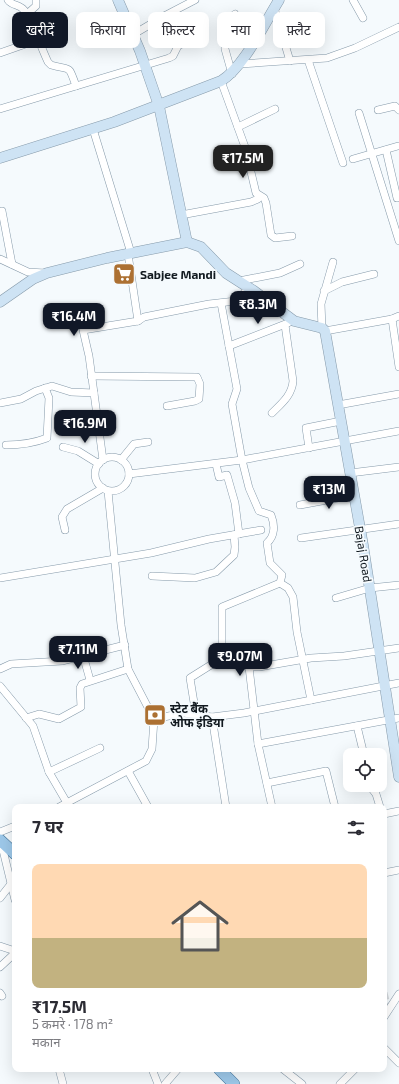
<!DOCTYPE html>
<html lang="hi">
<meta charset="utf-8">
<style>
:root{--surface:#fff;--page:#f7f7f7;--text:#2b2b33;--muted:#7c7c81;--line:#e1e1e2;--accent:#111827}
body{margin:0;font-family:"Exo 2","Noto Sans Devanagari",sans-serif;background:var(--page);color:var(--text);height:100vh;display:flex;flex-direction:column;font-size:15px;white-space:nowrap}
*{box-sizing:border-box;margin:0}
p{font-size:13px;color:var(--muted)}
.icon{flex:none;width:22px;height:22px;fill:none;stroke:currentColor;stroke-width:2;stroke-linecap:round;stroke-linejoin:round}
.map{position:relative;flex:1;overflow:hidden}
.panel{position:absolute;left:12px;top:804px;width:375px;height:268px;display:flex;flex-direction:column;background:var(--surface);border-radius:8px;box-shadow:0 4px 16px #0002}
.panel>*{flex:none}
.banner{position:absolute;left:12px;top:12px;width:375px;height:36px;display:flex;gap:8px}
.fabs{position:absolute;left:343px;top:748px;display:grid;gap:8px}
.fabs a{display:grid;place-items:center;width:44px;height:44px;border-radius:8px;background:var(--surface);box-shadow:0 4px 16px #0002;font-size:20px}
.price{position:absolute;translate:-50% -34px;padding:0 9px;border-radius:8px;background:var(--accent);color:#fff;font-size:13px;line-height:26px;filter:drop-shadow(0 1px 2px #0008)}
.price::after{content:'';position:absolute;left:50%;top:24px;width:12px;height:9px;margin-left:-6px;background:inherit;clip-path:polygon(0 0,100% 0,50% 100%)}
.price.active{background:#222;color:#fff}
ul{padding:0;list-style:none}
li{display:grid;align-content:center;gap:8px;height:212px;padding:0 20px}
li+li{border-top:1px solid var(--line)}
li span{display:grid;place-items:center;height:124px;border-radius:8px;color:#555}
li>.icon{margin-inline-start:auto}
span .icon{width:72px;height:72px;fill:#fffc;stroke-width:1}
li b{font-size:17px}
h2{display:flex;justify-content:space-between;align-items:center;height:48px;padding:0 20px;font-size:17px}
.tag{padding:0 14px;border-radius:8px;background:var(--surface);box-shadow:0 4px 16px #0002;font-size:14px;line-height:36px}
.tag.active{background:var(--accent);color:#fff}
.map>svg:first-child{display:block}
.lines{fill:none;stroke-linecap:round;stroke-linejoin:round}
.street-tunnel{stroke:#d3d8dc;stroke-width:7;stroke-dasharray:7 3.5;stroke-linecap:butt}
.street-casing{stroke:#869aaa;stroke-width:8}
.secondary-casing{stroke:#869aaa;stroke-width:11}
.primary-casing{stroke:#417399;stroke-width:12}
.street{stroke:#fff;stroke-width:7}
.secondary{stroke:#cee3f4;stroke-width:10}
.primary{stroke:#9dc8e9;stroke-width:11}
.labels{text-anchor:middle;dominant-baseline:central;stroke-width:3.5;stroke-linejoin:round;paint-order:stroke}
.poi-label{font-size:12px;font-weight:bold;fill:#121a20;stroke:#f5fafd;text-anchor:start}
.street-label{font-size:12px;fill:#121a20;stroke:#f5fafd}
</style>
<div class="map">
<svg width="399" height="1084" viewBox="0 0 399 1084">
<rect width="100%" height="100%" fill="#f5fafd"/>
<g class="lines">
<polyline class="street-tunnel" points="384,993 389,1012"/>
<g class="street-casing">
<g id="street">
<path d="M8,0C12,6 19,4 24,10C31,18 42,50 48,62L51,65C71,71 68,63 76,86"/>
<polyline points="353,0 363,18"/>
<polyline points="274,8 290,61"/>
<polyline points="27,14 36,6 36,0"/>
<polyline points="235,14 251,46"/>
<polyline points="86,22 125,15"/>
<polyline points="134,34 166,15 195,0"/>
<polyline points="225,49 232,74"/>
<polyline points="0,53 37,40"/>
<polyline points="308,60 343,163"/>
<polyline points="240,64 327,58 355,48 399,27"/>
<polyline points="221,81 245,147 256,193 264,198 266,203 271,235 275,238 292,236"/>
<polyline points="0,109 169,58 173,56 178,46 197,36"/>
<polyline points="378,110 395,106 399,110"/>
<polyline points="359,113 399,241"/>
<polyline points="238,127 275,109"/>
<polyline points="93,129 131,253"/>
<polyline points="386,150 397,198"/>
<polyline points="353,159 398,146"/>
<polyline points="2,211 12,264"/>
<polyline points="181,215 251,202 258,199 258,195"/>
<polyline points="0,259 28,272 45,273"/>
<polyline points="239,281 280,273 300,264"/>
<polyline points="324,291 342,282 374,274"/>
<path d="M221,303L237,389L232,404L242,460L249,488L259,511L271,515C275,525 275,536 267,543L270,563L282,575L280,583L222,607V658L249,667"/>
<polyline points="392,319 399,367"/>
<polyline points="138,321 144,317 209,304 236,301 249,288"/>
<polyline points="322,328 321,304 333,262"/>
<polyline points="325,331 392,319 399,316"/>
<polyline points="229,346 288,323"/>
<polyline points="91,376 197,377 200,384 199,399 195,401 167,406"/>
<polyline points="0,403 21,399 36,391 52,386 71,392 94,393"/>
<polyline points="338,405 399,394"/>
<path d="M272,413C282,403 292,395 293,381L285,325"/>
<path d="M6,445C20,445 34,443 47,438L49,398L45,388"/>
<polyline points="63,447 78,451 99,464"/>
<polyline points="309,448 306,428 341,421"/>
<circle cx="112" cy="474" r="17"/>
<polyline points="103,460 89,356 83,330 138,321 128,254"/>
<polyline points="121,460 134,444 148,442"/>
<polyline points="216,464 219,477 227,475 235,503 239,534"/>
<polyline points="350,473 399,467"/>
<polyline points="129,474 242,460 399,431"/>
<polyline points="108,491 121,625 128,669 154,719 183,713 212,717 244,713 399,683"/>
<polyline points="300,505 354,495"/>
<polyline points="65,530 62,517 67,509 103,488"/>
<polyline points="301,538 399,524"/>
<polyline points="152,576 195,578 216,572 234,555 235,547 234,535"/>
<polyline points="0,578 151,553 209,539 261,530"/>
<polyline points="280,583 288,588 293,597 297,632 311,700"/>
<polyline points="336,598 370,588 399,585"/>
<polyline points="83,655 90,680"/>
<polyline points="0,669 11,664 62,661 125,645"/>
<polyline points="0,686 33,726 49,772 67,803"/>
<polyline points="196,715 190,678 222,658"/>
<polyline points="212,717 226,807"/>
<polyline points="26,718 39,714 59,719 81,707 80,688 82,684 128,669"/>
<polyline points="357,726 364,755"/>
<polyline points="258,744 399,718"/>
<polyline points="128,771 148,807"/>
<polyline points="49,772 100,748"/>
<polyline points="267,783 326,771 335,807"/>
<polyline points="369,785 376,794 380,807"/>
<polyline points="59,807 146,761 152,749 154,719"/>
<polyline points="272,807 258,744 249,667 259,667 311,658 344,656 399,648"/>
<polyline points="384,814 399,811"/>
<polyline points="0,832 15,826"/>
<polyline points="3,850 15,900"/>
<polyline points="384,873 399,870"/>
<polyline points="0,898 11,884"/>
<polyline points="0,946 15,951"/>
<polyline points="0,967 15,953"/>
<polyline points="0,993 2,996"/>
<polyline points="384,1017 399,994"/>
<polyline points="384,1048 399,1063"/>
<polyline points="59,1069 63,1084"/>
<polyline points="152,1069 158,1084"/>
<polyline points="283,1069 302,1084"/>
<polyline points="165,1084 178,1069"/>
<polyline points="340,1084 355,1069"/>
</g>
</g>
<g class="secondary-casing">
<g id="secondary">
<polyline points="118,0 140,51 159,106 187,242"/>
<path d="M0,158L114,122L221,81C244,67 264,24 279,0"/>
<polyline points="0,302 33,279 47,273 107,258 187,242 201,247 226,273 254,291 294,321 322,328 325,331 363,545 399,777"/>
</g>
</g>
<g class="primary-casing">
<g id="primary">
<polyline points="0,840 15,854"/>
<polyline points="219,1069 234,1084"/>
</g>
</g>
<use href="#street" class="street"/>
<use href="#secondary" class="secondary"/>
<use href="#primary" class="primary"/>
</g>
<defs>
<g id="supermarket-square" transform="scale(1.15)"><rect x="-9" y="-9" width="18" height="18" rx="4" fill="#ac7032" stroke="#f5fafd"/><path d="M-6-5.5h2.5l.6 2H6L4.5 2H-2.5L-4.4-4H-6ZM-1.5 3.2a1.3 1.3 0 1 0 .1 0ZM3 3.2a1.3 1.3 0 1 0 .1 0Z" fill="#fff"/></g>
<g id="bank-square" transform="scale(1.15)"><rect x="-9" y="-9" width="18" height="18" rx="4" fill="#ac7032" stroke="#f5fafd"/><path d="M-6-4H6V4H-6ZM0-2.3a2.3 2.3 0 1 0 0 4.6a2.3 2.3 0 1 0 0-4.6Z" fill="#fff"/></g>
</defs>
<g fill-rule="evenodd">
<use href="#supermarket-square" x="124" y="274"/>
<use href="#bank-square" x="155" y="715"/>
</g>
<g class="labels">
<g class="poi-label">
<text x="140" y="274">Sabjee Mandi</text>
<text x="170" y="708">स्टेट बेैंक<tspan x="170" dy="14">ओफ इंडिया</tspan></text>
</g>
<g class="street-label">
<text transform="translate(364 554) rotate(81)">Bajaj Road</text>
</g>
</g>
</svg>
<div class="fabs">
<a><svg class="icon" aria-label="locate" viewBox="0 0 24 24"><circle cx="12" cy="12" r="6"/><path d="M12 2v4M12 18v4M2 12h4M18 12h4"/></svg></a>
</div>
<b class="price active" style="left:243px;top:179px">₹17.5M</b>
<b class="price" style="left:258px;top:325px">₹8.3M</b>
<b class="price" style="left:74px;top:337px">₹16.4M</b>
<b class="price" style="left:85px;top:444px">₹16.9M</b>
<b class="price" style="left:329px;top:510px">₹13M</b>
<b class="price" style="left:78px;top:670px">₹7.11M</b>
<b class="price" style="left:240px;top:677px">₹9.07M</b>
<div class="banner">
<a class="tag active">खरीदें</a>
<a class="tag">किराया</a>
<a class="tag">फ़िल्टर</a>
<a class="tag">नया</a>
<a class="tag">फ़्लैट</a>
</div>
<section class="panel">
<h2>7 घर<svg class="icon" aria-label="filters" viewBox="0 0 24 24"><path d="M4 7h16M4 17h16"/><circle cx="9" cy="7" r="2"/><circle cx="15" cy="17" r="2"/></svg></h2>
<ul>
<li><span style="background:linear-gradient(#ffd9b3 60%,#c2b280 0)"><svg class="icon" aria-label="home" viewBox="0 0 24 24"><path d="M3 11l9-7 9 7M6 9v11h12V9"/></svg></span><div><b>₹17.5M</b><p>5 कमरे · 178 m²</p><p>मकान</p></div></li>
</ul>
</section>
</div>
